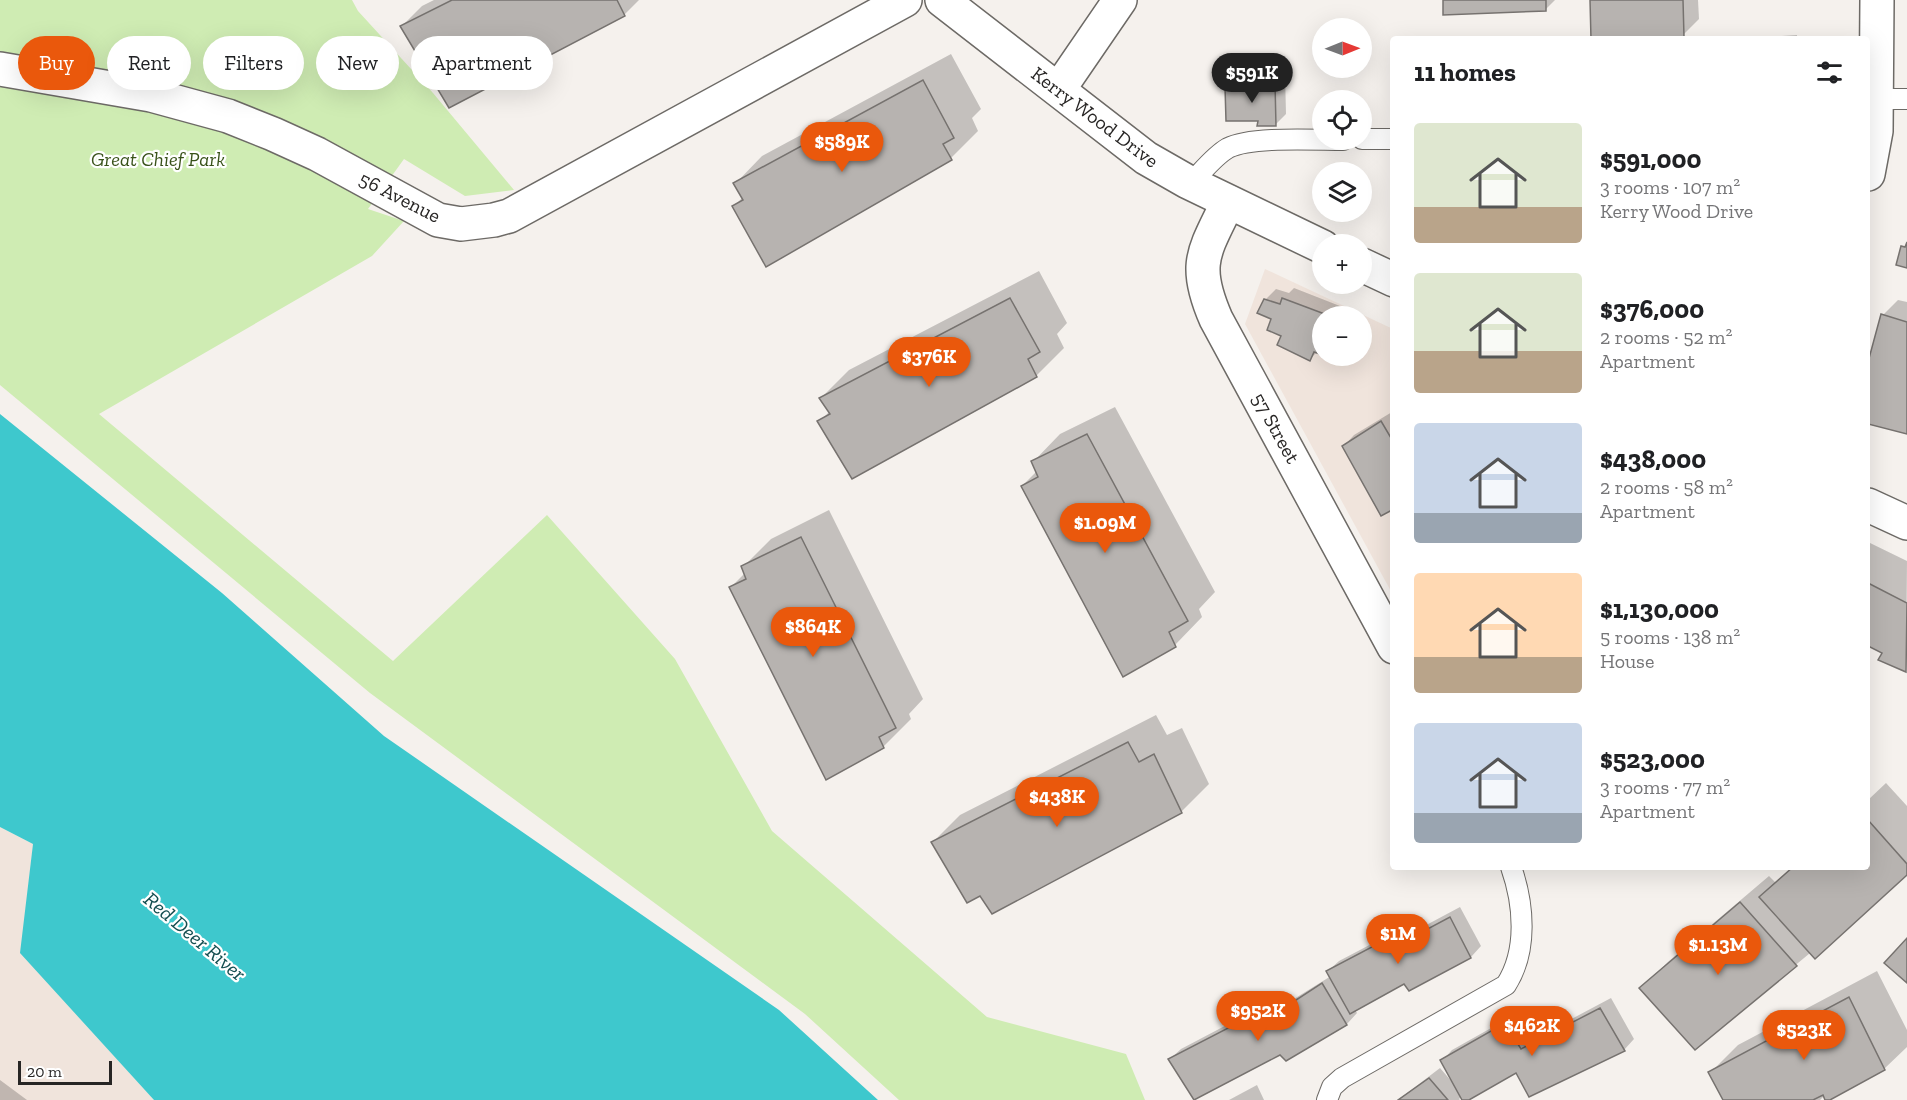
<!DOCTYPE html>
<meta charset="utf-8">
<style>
:root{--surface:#fff;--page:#f6f6f6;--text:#202124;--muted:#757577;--accent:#ea580c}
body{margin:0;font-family:"Zilla Slab",serif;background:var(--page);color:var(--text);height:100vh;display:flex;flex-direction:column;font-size:22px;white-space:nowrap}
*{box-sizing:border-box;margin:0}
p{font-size:20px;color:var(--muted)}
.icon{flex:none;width:33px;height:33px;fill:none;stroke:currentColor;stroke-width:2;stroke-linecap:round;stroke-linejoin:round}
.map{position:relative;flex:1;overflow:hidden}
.details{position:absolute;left:1390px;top:36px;width:480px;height:834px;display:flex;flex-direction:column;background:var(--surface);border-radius:6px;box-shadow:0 6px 24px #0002}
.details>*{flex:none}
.hud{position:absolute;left:18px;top:36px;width:570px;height:54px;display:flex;gap:12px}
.needle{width:39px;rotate:89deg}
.tools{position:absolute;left:1312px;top:18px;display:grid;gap:12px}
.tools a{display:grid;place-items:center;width:60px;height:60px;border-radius:50%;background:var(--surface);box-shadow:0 6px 24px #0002;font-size:30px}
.scale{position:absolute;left:18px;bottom:15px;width:94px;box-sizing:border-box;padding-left:6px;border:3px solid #272524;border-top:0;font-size:16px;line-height:21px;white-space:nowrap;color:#272524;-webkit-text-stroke:4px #fff;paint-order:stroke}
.price{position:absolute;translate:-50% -51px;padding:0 14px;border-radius:21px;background:var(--accent);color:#fff;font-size:20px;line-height:39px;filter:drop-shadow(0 2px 3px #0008)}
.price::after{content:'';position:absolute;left:50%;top:36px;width:18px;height:14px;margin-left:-9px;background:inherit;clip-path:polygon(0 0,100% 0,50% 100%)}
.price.current{background:#222;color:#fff}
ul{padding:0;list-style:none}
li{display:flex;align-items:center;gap:18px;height:150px;padding:0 24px}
li span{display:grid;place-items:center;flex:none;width:168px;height:120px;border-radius:6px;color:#555}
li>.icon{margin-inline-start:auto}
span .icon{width:72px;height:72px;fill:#fffc;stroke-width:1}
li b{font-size:26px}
h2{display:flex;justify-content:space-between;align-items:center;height:72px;padding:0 24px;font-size:26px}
.tag{padding:0 21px;border-radius:27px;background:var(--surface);box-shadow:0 6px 24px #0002;font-size:21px;line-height:54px}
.tag.current{background:var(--accent);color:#fff}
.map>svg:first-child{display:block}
.built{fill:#f0e4dc;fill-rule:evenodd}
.green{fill:#cfecb3}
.water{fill:#3ec8cd}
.shadow{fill:#0003}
.building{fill:#b7b3b0;stroke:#76726f;stroke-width:1.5}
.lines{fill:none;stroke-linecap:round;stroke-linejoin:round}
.service-casing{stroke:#6d6a66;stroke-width:22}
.minor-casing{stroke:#6d6a66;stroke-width:36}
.tertiary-casing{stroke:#6d6a66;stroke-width:36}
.service{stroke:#fff;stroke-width:20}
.minor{stroke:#fff;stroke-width:33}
.tertiary{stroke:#fff;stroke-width:33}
.labels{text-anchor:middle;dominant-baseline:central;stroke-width:4.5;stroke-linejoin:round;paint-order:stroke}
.street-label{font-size:20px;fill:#272524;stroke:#fff}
.park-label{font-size:20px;font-style:italic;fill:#39521a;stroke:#fff}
.water-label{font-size:21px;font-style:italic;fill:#144e50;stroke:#fff}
</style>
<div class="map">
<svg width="1907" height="1100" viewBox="0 0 1907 1100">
<rect width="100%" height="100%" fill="#f5f1ed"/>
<g class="built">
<path d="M1265,269L1393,329V595L1245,324ZM1323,316H1362V356H1323Z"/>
<polygon points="0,827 33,844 21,953 154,1100 0,1100"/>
</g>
<polygon class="green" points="0,0 352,0 358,11 433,93 514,190 465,196 404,159 368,209 404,221 372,256 99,414 393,661 547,515 675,659 772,831 987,1017 1126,1054 1145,1100 899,1100 805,1014 370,693 0,385"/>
<polygon class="water" points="0,414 222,593 384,736 779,1010 878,1100 154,1100 20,953 33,844 0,827"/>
<g class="shadow">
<polygon points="434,0 639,0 624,15 402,26 422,6"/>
<polygon points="1444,0 1555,0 1546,9"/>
<polygon points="1591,0 1698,0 1699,19 1683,35"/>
<polygon points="1797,35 1797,39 1762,39 1764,37"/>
<polygon points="951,54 981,109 972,118 978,131 951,158 734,206 743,197 735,184 762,156"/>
<polygon points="1269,73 1285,73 1286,114 1275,125 1226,88 1237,78 1264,78"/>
<polygon points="1039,271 1067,323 1057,334 1064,348 1036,376 819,422 830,411 821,398 849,370"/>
<polygon points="1294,288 1345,308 1341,316 1323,316 1323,349 1320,352 1318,351 1310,359 1283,336 1265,300 1276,289 1289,293"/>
<polygon points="1898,300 1907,302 1907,433 1868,422 1868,367 1883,315"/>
<polygon points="1115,407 1215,592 1199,609 1202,617 1175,645 1022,486 1037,471 1033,462 1060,434"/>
<polygon points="1392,412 1394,414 1394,507 1344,446 1354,435"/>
<polygon points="829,510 923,699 909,714 911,719 883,747 731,587 745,573 743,567 771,539"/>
<polygon points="1868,542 1907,561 1906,670 1880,659 1884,653 1868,644"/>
<polygon points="1156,715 1167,735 1182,728 1209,784 1181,812 981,894 933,842 960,815"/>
<polygon points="1886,783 1907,806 1907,873 1695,1048 1641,988 1669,961 1769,876 1776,883 1792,867 1868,867 1868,800"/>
<polygon points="1460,907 1481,946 1471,957 1409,989 1404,982 1355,1010 1357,1013 1347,1024 1286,1059 1281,1053 1170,1059 1181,1049 1276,999 1281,1007 1331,976 1328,971 1339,961 1398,930 1402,938"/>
<polygon points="1877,971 1907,1030 1907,1047 1884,1069 1825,1095 1820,1100 1724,1100 1710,1073 1738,1045"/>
<polygon points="1611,998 1634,1039 1624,1050 1517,1071 1466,1100 1464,1100 1462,1096 1459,1099 1460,1100 1398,1100 1440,1068 1453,1083 1442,1061 1452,1050 1516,1014 1532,1040"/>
<polygon points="0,1080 27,1100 0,1100"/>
<polygon points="1257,1085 1264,1100 1229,1100"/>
</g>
<g class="building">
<polygon points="452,0 617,0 625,16 449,108 400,26"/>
<polygon points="1443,0 1546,0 1546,11 1443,15"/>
<polygon points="1590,0 1683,0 1684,37 1591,39"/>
<polygon points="923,80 954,138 943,144 952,160 766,267 732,206 743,200 733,183"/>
<polygon points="1257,83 1275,83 1276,126 1257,126 1258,121 1226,121 1225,87 1257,87"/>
<polygon points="1907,242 1907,268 1896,265 1901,246 1905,247"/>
<polygon points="1010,298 1040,352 1028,359 1037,377 852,479 817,421 830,414 819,398"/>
<polygon points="1282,298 1330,316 1323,316 1323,348 1320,354 1314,352 1310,361 1277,345 1281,336 1267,330 1271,319 1257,313 1264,299 1280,304"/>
<polygon points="1881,314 1907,322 1907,434 1868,424 1868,362"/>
<polygon points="1381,421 1394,443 1394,509 1381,516 1342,446"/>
<polygon points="1087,434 1188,621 1169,632 1176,647 1123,677 1021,486 1038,477 1031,461"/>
<polygon points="801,537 896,728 879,737 884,748 826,780 729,587 746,579 741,566"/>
<polygon points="1868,583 1907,603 1906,672 1878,660 1882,653 1868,646"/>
<polygon points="1128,742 1139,762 1154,754 1182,813 992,914 980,896 967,903 931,842"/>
<polygon points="1868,820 1907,864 1907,875 1815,959 1759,897 1793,867 1868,867"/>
<polygon points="1740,902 1797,966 1695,1050 1639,988"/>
<polygon points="1450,917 1471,958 1409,991 1404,984 1350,1014 1326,971 1387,939 1392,948"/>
<polygon points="1907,938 1907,983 1884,963"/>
<polygon points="1322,983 1347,1025 1286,1061 1280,1055 1194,1100 1168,1059 1265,1009 1270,1017"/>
<polygon points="1849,997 1885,1070 1830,1100 1825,1100 1823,1095 1813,1100 1723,1100 1708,1072"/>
<polygon points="1600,1008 1625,1051 1529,1097 1516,1073 1469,1100 1462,1100 1440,1060 1505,1023 1521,1049"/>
<polygon points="1429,1078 1448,1100 1398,1100"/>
</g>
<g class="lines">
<g class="service-casing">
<g id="service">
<polyline points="1877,99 1907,99"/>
<polyline points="1362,139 1394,139"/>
<path d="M1191,183C1202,172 1214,156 1228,148C1251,136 1315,140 1343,140"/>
<path d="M1327,1100L1332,1087L1342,1078L1506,985C1528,951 1524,904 1511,867"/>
</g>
</g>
<g class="minor-casing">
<g id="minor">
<polyline points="0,69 151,95 228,116 273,134 317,154 438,220 461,224 494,220 509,216 905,0"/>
<polyline points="1059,89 1120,0"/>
<polyline points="1868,174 1876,131 1877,0"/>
<path d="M1228,202C1204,252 1192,264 1216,319L1394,647"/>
</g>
</g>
<g class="tertiary-casing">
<g id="tertiary">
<polyline points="942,0 1146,158 1188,182 1323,247"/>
<polyline points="1362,265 1394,280"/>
<polyline points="1868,505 1907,523"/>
</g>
</g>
<use href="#service" class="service"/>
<use href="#minor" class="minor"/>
<use href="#tertiary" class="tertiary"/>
</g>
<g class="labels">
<g class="street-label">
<text transform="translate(1095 117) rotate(37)">Kerry Wood Drive</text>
<text transform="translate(400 197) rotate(27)">56 Avenue</text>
<text transform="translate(1276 428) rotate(61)">57 Street</text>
</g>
<g class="park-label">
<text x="158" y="159">Great Chief Park</text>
</g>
<g class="water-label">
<text transform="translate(195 936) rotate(40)">Red Deer River</text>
</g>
</g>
</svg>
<div class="tools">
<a><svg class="needle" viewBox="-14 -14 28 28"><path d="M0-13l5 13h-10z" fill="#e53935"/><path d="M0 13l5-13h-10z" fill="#757577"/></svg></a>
<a><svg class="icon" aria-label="locate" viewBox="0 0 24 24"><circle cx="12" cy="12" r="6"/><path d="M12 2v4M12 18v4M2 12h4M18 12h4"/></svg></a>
<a><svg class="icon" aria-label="layers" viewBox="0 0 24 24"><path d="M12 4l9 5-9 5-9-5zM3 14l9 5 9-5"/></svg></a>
<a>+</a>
<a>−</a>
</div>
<div class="scale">20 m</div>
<b class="price current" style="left:1252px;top:104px">$591K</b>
<b class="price" style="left:842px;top:173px">$589K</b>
<b class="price" style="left:929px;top:388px">$376K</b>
<b class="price" style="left:1105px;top:554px">$1.09M</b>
<b class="price" style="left:813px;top:658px">$864K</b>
<b class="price" style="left:1057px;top:828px">$438K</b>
<b class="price" style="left:1398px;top:965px">$1M</b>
<b class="price" style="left:1718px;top:976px">$1.13M</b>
<b class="price" style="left:1258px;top:1042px">$952K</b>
<b class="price" style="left:1532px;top:1057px">$462K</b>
<b class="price" style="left:1804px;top:1061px">$523K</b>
<div class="hud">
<a class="tag current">Buy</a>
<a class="tag">Rent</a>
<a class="tag">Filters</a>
<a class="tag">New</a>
<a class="tag">Apartment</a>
</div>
<section class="details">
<h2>11 homes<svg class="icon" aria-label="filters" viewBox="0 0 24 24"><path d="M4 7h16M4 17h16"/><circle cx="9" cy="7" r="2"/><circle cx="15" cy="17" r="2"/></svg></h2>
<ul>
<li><span style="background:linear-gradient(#dfe7d0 70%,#b9a48a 0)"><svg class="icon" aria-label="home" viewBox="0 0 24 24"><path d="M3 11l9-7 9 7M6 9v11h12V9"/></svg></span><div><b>$591,000</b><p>3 rooms · 107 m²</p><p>Kerry Wood Drive</p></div></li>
<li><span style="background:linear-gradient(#dfe7d0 65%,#b9a48a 0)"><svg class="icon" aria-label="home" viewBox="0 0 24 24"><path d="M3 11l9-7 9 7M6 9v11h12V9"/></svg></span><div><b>$376,000</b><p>2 rooms · 52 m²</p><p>Apartment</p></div></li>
<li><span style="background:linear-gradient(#c9d6e8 75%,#9aa5b1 0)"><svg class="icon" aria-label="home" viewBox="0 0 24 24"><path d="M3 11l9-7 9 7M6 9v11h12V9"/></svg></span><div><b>$438,000</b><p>2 rooms · 58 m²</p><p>Apartment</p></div></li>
<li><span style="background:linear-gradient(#ffd9b3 70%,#b9a48a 0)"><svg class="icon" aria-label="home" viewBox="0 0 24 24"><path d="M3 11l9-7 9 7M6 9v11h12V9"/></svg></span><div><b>$1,130,000</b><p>5 rooms · 138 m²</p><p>House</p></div></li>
<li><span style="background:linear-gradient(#c9d6e8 75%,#9aa5b1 0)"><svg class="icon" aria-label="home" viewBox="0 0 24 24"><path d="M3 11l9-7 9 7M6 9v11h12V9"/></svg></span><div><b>$523,000</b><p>3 rooms · 77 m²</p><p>Apartment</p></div></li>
</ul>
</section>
</div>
